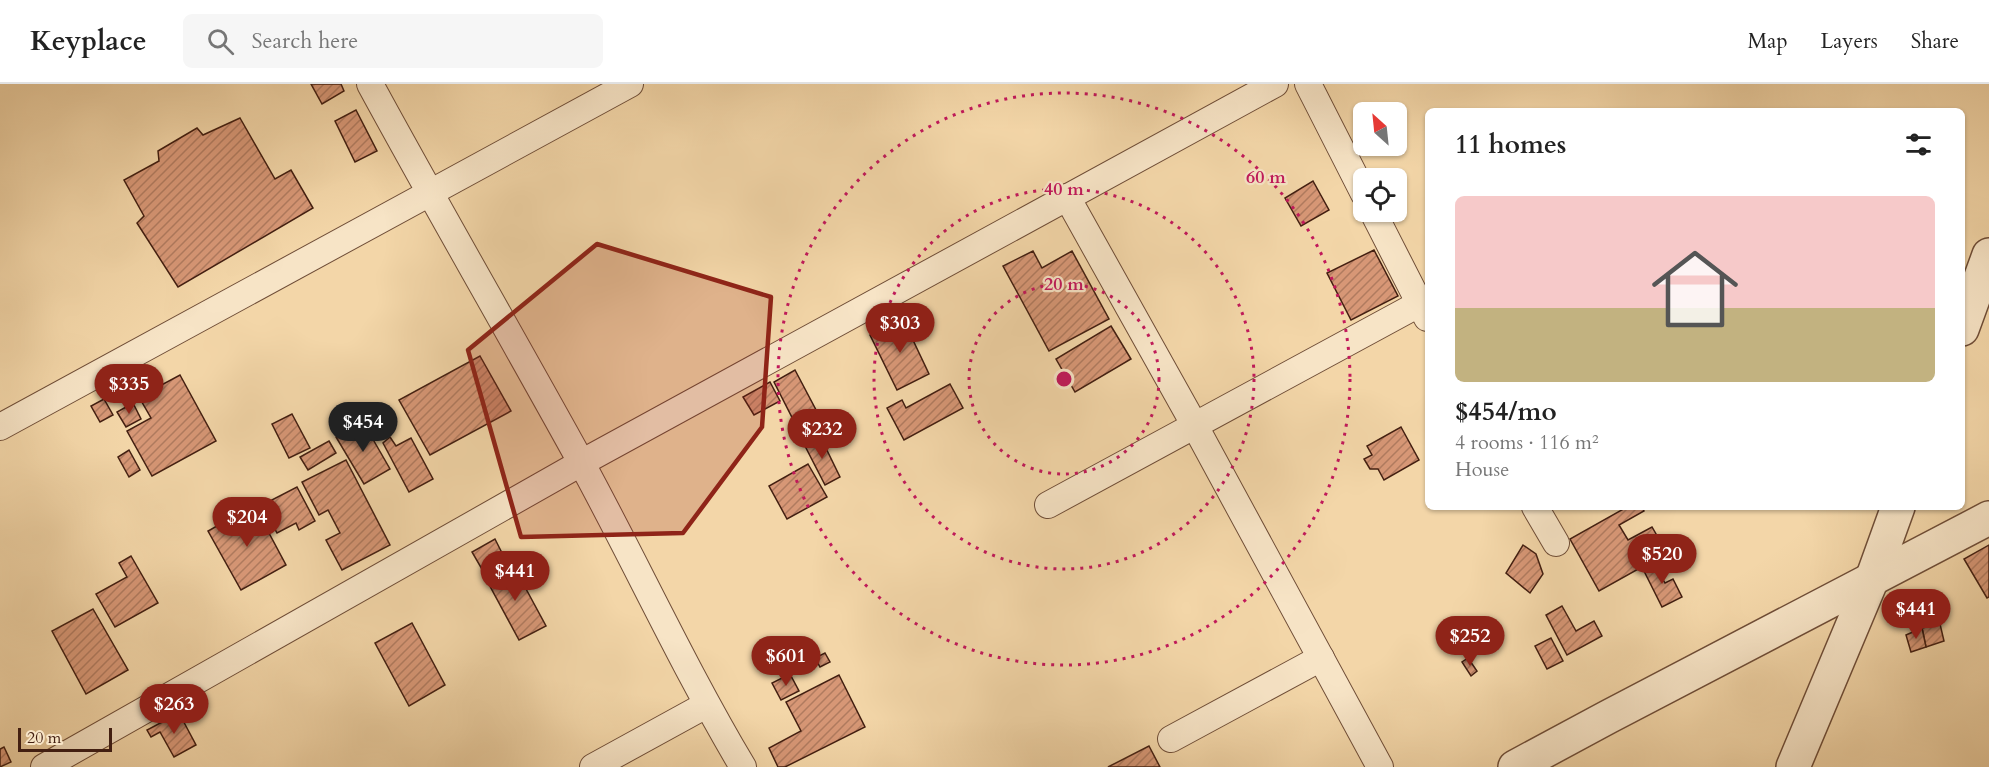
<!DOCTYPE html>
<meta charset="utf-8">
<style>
:root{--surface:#fff;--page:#f6f6f6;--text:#222;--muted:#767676;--line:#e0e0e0;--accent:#8f2418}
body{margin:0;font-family:Cardo,serif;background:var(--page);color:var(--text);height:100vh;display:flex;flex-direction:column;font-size:22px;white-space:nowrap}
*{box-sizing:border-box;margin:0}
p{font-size:20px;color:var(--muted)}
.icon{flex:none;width:33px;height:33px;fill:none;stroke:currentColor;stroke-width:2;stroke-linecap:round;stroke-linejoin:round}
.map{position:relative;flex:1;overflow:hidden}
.side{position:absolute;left:1425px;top:24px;width:540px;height:402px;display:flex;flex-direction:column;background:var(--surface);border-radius:9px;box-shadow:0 2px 4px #0004}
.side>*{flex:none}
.needle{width:39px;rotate:333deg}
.tools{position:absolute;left:1353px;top:18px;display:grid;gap:12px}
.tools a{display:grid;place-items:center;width:54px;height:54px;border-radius:9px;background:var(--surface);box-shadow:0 2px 4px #0004;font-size:30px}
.scale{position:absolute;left:18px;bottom:15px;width:94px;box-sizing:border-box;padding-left:6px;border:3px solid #431f11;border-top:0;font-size:16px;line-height:21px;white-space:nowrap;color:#431f11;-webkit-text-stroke:4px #f7e4c6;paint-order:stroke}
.price{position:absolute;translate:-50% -51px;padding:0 14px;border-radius:21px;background:var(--accent);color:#fff;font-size:20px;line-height:39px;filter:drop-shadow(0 2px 3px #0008)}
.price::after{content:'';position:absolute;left:50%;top:36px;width:18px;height:14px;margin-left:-9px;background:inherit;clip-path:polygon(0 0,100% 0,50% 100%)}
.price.active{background:#222;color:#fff}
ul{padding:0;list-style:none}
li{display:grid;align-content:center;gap:12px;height:318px;padding:0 30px}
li+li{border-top:2px solid var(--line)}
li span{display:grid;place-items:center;height:186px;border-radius:9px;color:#555}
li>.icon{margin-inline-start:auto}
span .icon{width:108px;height:108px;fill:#fffc;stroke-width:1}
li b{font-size:26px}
h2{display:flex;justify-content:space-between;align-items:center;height:72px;padding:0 30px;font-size:26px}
header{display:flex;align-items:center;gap:36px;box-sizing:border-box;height:84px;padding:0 30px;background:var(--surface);border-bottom:2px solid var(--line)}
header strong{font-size:28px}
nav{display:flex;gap:33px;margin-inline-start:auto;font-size:21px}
.search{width:420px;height:54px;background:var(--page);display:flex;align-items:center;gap:15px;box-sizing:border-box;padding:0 21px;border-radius:9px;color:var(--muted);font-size:22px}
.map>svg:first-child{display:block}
.building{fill:url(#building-hatch);stroke:#431f11;stroke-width:1.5}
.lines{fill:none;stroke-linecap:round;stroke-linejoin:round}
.minor-casing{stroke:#6f4d37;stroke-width:28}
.tertiary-casing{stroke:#6f4d37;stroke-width:36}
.minor{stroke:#f7e4c6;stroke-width:26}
.tertiary{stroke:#f7e4c6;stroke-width:33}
.marked{fill:#8f2418;fill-opacity:0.2;stroke:#8f2418;stroke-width:4.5;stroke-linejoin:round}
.ring{fill:none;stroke:#c2185b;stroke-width:3;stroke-dasharray:3 6}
.centre{fill:#c2185b;stroke:#f7e4c6;stroke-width:3}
.ring-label{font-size:18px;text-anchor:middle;font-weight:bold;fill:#c2185b;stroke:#f7e4c6;stroke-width:4.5;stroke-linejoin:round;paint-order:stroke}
</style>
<header>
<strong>Keyplace</strong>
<div class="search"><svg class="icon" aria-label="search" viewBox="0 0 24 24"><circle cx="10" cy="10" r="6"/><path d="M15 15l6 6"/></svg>Search here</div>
<nav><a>Map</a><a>Layers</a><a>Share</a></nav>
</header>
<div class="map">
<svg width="1989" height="683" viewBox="0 0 1989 683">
<defs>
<pattern id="building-hatch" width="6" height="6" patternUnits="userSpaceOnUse" patternTransform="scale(1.5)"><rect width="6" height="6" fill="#d79776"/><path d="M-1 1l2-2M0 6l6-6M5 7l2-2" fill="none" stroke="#b07b5f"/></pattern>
</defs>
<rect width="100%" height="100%" fill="#f3d6a8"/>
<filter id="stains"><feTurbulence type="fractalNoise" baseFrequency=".00333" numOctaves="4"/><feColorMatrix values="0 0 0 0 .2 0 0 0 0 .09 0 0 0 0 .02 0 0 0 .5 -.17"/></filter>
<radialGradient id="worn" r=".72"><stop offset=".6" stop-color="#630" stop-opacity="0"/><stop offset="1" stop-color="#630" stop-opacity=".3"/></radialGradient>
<g class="building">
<polygon points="311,0 341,0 344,7 322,20"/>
<polygon points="356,26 377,67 355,78 335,37"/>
<polygon points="240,34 275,95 291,86 313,124 178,203 137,139 144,132 124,96 159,77 158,67 197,44 203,51"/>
<polygon points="1313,97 1329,126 1301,142 1285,114"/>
<polygon points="1374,166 1398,212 1351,236 1327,189"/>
<polygon points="1033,167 1042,184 1072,167 1109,235 1049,267 1003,182"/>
<polygon points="903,235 929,290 897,306 870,251"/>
<polygon points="1111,242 1131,275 1075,308 1056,275"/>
<polygon points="480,272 511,327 430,371 399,316"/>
<polygon points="795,286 825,343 802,353 774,298"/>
<polygon points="180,291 216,357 152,392 127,347 151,334 139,313"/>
<polygon points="770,298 780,317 754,331 743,313"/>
<polygon points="950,300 963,324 904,356 887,324 902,316 906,324"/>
<polygon points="104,315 113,331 100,338 91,322"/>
<polygon points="133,319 141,335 126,343 117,328"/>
<polygon points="292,330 310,364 289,374 272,340"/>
<polygon points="363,338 390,385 364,400 336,353"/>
<polygon points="1401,343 1419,376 1384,396 1378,385 1370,385 1364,375 1372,371 1367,362"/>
<polygon points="820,352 840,393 825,401 804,360"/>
<polygon points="390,353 396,362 411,354 433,395 409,408 383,359"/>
<polygon points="329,357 336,369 308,386 300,373"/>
<polygon points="129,366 140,386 129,393 118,373"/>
<polygon points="346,376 390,461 342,486 326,456 340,449 328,426 319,431 302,398"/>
<polygon points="808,380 827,413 787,435 769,402"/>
<polygon points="297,403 315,437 299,446 296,439 277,449 262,421"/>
<polygon points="254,421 286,481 241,506 208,447"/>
<polygon points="1627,423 1642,423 1644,427 1619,441 1628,456 1652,443 1667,469 1599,507 1570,455"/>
<polygon points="495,455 505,475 483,487 472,468"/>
<polygon points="1523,461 1536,470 1543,490 1530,509 1506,489"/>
<polygon points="1989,461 1989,513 1987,514 1964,475"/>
<polygon points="131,472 158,519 115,543 96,510 127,493 119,479"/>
<polygon points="1661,478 1666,490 1661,492 1665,499 1673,495 1682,513 1662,523 1644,487"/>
<polygon points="512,479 546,542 519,556 485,493"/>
<polygon points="1562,522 1576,547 1594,537 1602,552 1567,571 1546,531"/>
<polygon points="93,525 128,586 86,610 52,547"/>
<polygon points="412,539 445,601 409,622 375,559"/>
<polygon points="1940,540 1944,557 1926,563 1922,544"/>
<polygon points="1922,544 1926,563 1911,568 1906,551"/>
<polygon points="1551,554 1563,577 1547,585 1535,562"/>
<polygon points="825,569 830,578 820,583 815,574"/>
<polygon points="1468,574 1477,587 1471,592 1462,578"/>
<polygon points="790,590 799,607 781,616 772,599"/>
<polygon points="839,591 865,643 785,683 778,683 769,664 801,647 786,618"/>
<polygon points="179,629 196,661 174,673 160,648 151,653 147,646"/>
<polygon points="1149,662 1160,683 1108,683"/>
<polygon points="4,663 11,678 0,683 0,665"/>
</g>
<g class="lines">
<g class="minor-casing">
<g id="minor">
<path d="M370,0C439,127 511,251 581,378C636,479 684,584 743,683"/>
<polyline points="1308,0 1364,110"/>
<polyline points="1067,113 1195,342 1380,683"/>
<polyline points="1373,128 1427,234"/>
<polyline points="0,343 630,0"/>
<polyline points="1048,421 1428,215"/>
<polyline points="1535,423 1556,459"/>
<polyline points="1171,655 1321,574"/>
<polyline points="44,683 581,379 1275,0"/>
<polyline points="593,683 706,621"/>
</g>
</g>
<g class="tertiary-casing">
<g id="tertiary">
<polyline points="1962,245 1989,171"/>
<polyline points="1515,683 1608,633 1989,434"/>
<polyline points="1793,683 1872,495 1898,423"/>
</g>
</g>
<use href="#minor" class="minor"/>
<use href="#tertiary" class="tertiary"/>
</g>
<path class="marked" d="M597,160L771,213L762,343L683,449L521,453L468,266Z"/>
<g class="ring">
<circle cx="1064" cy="295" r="95"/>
<circle cx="1064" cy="295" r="190"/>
<circle cx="1064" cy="295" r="286"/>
</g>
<circle cx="1064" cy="295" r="9" class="centre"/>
<g class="ring-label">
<text x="1266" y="99">60 m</text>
<text x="1064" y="111">40 m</text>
<text x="1064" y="206">20 m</text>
</g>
<rect width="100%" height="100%" filter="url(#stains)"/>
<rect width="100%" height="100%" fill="url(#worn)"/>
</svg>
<div class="tools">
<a><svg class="needle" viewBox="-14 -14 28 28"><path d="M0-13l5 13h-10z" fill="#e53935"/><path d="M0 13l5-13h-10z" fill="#767676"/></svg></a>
<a><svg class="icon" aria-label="locate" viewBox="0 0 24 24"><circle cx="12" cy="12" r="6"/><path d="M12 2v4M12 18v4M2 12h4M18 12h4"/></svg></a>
</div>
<div class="scale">20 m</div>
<b class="price" style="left:900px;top:270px">$303</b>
<b class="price" style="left:129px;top:331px">$335</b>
<b class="price active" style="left:363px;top:369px">$454</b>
<b class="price" style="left:822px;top:376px">$232</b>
<b class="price" style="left:247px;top:464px">$204</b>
<b class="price" style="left:1662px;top:501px">$520</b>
<b class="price" style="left:515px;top:518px">$441</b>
<b class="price" style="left:1916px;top:556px">$441</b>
<b class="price" style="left:1470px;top:583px">$252</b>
<b class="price" style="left:786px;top:603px">$601</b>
<b class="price" style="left:174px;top:651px">$263</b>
<section class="side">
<h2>11 homes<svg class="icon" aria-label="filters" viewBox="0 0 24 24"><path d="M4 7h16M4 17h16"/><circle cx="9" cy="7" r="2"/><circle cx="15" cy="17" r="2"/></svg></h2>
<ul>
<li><span style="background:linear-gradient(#f6c9c9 60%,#c2b280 0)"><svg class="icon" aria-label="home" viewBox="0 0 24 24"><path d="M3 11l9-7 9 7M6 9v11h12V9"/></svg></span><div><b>$454/mo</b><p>4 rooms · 116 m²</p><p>House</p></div></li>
</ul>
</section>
</div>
